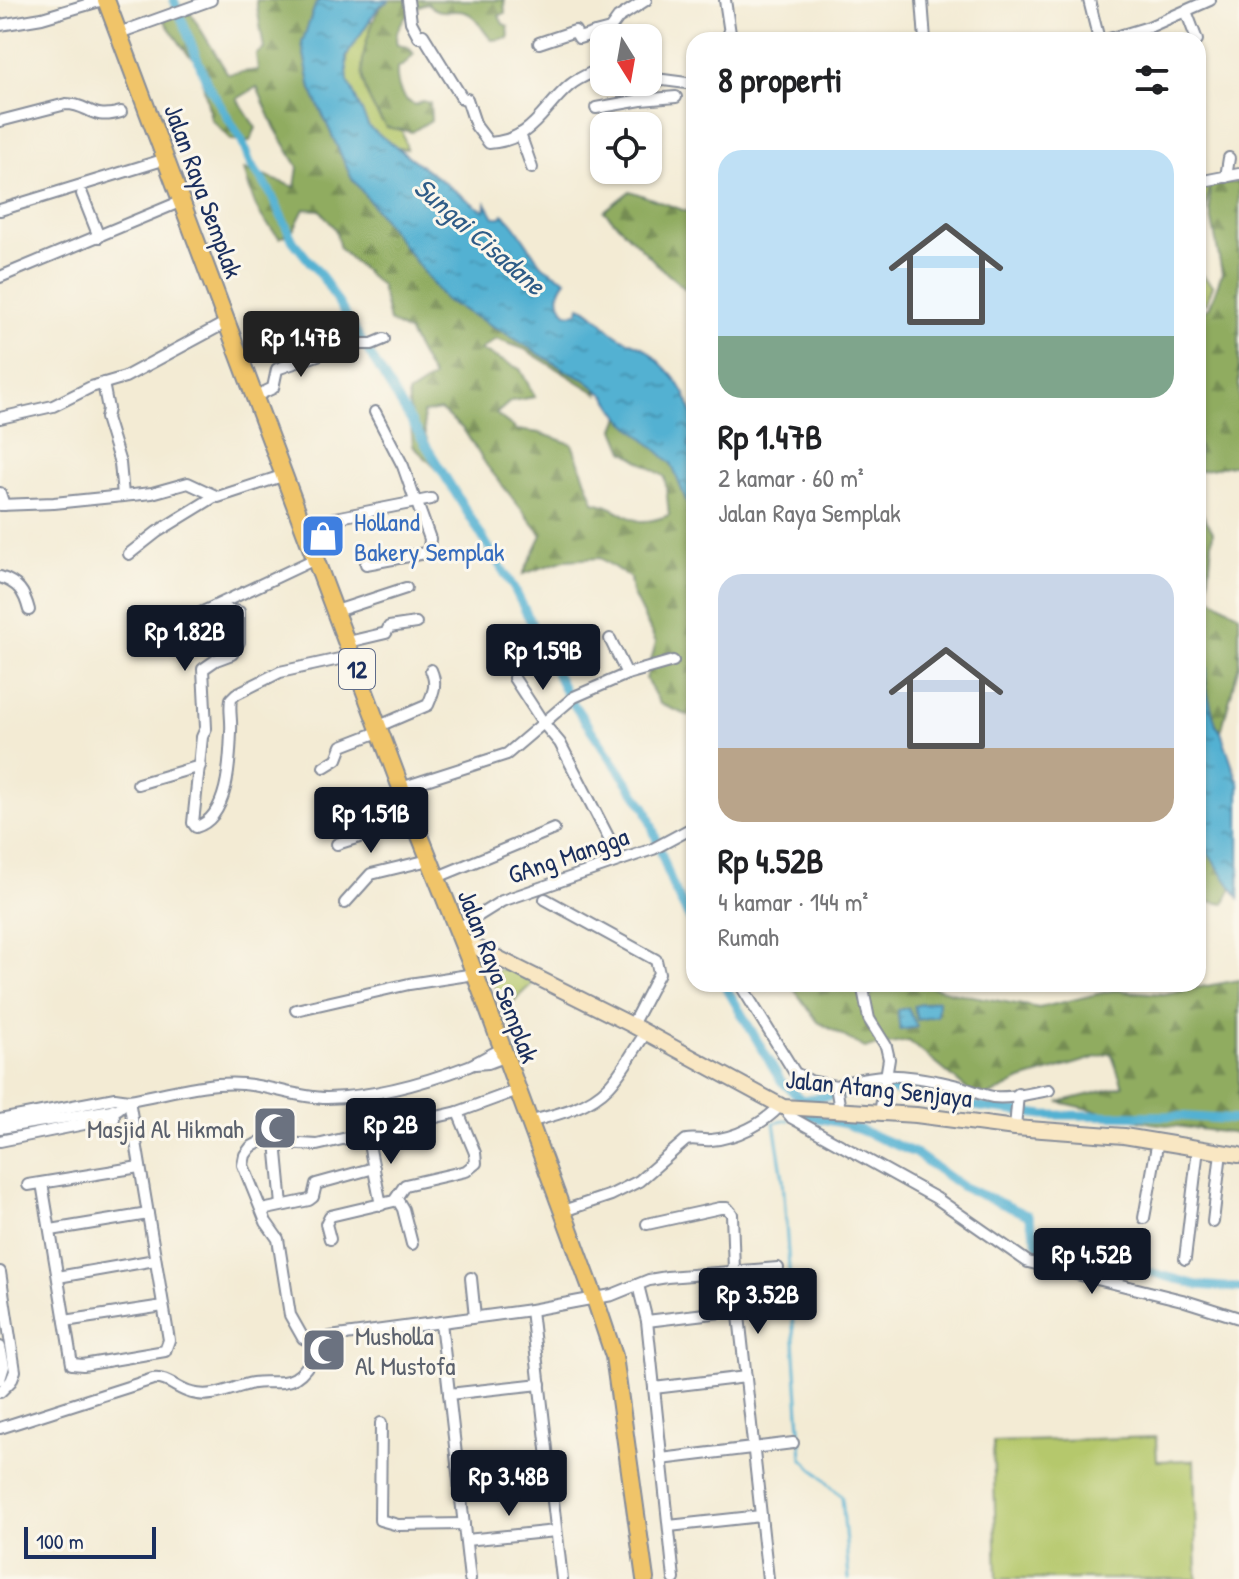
<!DOCTYPE html>
<html lang="id">
<meta charset="utf-8">
<style>
:root{--surface:#fff;--page:#f6f6f6;--text:#202124;--muted:#757577;--accent:#111827}
body{margin:0;font-family:"Patrick Hand",sans-serif;background:var(--page);color:var(--text);height:100vh;display:flex;flex-direction:column;font-size:30px;white-space:nowrap}
*{box-sizing:border-box;margin:0}
p{font-size:26px;color:var(--muted)}
.icon{flex:none;width:44px;height:44px;fill:none;stroke:currentColor;stroke-width:2;stroke-linecap:round;stroke-linejoin:round}
.map{position:relative;flex:1;overflow:hidden}
.panel{position:absolute;left:686px;top:32px;width:520px;height:960px;display:flex;flex-direction:column;background:var(--surface);border-radius:24px;box-shadow:0 2px 6px #0004}
.panel>*{flex:none}
.needle{width:52px;rotate:169deg}
.tools{position:absolute;left:590px;top:24px;display:grid;gap:16px}
.tools a{display:grid;place-items:center;width:72px;height:72px;border-radius:16px;background:var(--surface);box-shadow:0 2px 6px #0004;font-size:40px}
.scale{position:absolute;left:24px;bottom:20px;width:132px;box-sizing:border-box;padding-left:8px;border:4px solid #1b2f5e;border-top:0;font-size:22px;line-height:28px;white-space:nowrap;color:#1b2f5e;-webkit-text-stroke:6px #fbf7ec;paint-order:stroke}
.price{position:absolute;translate:-50% -68px;padding:0 18px;border-radius:8px;background:var(--accent);color:#fff;font-size:26px;line-height:52px;filter:drop-shadow(0 2px 4px #0008)}
.price::after{content:'';position:absolute;left:50%;top:48px;width:24px;height:18px;margin-left:-12px;background:inherit;clip-path:polygon(0 0,100% 0,50% 100%)}
.price.selected{background:#222;color:#fff}
ul{padding:0;list-style:none}
li{display:grid;align-content:center;gap:16px;height:424px;padding:0 32px}
li span{display:grid;place-items:center;height:248px;border-radius:24px;color:#555}
li>.icon{margin-inline-start:auto}
span .icon{width:144px;height:144px;fill:#fffc;stroke-width:1}
li b{font-size:34px}
h2{display:flex;justify-content:space-between;align-items:center;height:96px;padding:0 32px;font-size:34px}
.map>svg:first-child{display:block}
.green{fill:#b5c86c;stroke:#687c65;stroke-width:2}
.forest{fill:url(#forest-firs);stroke:#566e5f;stroke-width:2}
.park{fill:url(#park-crowns);stroke:#687c65;stroke-width:2}
.water{fill:url(#water-ripples);stroke:#377098;stroke-width:2}
.lines{fill:none;stroke-linecap:round;stroke-linejoin:round}
.stream{stroke:#53b1d2;stroke-width:3}
.canal{stroke:#53b1d2;stroke-width:9}
.street-casing{stroke:#878d99;stroke-width:14}
.secondary-casing{stroke:#878d99;stroke-width:18}
.primary-casing{stroke:#878d99;stroke-width:20}
.street{stroke:#fff;stroke-width:10}
.secondary{stroke:#f9e7c3;stroke-width:14}
.primary{stroke:#f0c469;stroke-width:16}
.labels{text-anchor:middle;dominant-baseline:central;stroke-width:6;stroke-linejoin:round;paint-order:stroke}
.shield{fill:#fbf7ec;stroke:#5e6b89;stroke-width:2}
.shield-label{font-size:24px;font-weight:bold;fill:#1b2f5e}
.street-label{font-size:26px;fill:#1b2f5e;stroke:#fbf7ec}
.shop-label{font-size:26px;fill:#366cbe;stroke:#fbf7ec;text-anchor:start}
.worship-label{font-size:26px;fill:#5b616d;stroke:#fbf7ec;text-anchor:end}
.water-label{font-size:28px;font-style:italic;fill:#2f5c87;stroke:#fbf7ec}
</style>
<div class="map">
<svg width="1239" height="1579" viewBox="0 0 1239 1579">
<defs>
<pattern id="forest-firs" width="22" height="20" patternUnits="userSpaceOnUse" patternTransform="scale(2)"><rect width="22" height="20" fill="#90ac60"/><path d="M5 1l3.5 6h-7zM16 11l3.5 6h-7z" fill="#758c52"/></pattern>
<pattern id="park-crowns" width="20" height="18" patternUnits="userSpaceOnUse" patternTransform="scale(2)"><rect width="20" height="18" fill="#b5c86c"/><path d="M2 6a3 3 0 1 1 6 0M12 15a3 3 0 1 1 6 0" fill="none" stroke="#9bac60"/></pattern>
<pattern id="water-ripples" width="26" height="14" patternUnits="userSpaceOnUse" patternTransform="scale(2)"><rect width="26" height="14" fill="#53b1d2"/><path d="M2 4q2-2 4 0t4 0M15 11q2-2 4 0t4 0" fill="none" stroke="#4490ae"/></pattern>
</defs>
<rect width="100%" height="100%" fill="#fbf7ec"/>
<filter id="ink" filterUnits="userSpaceOnUse"><feTurbulence type="fractalNoise" baseFrequency=".0125" numOctaves="2"/><feDisplacementMap in="SourceGraphic" scale="16" xChannelSelector="R" yChannelSelector="G"/><feConvolveMatrix kernelMatrix="1 2 1 2 8 2 1 2 1" color-interpolation-filters="sRGB"/></filter>
<filter id="wash" filterUnits="userSpaceOnUse"><feTurbulence type="fractalNoise" baseFrequency=".006" numOctaves="4" result="noise"/><feDisplacementMap in="SourceGraphic" scale="32" xChannelSelector="R" yChannelSelector="G"/><feGaussianBlur stdDeviation="1.8" result="paint"/><feColorMatrix in="noise" values="0 0 0 0 0 0 0 0 0 0 0 0 0 0 0 0 0 1.4 0 .05"/><feComposite in="paint" operator="in"/></filter>
<g filter="url(#wash)">
<rect width="100%" height="100%" fill="#f3ebd4"/>
<g class="green">
<polygon points="365,20 373,21 368,61 401,127 407,149 373,145 343,82 351,39"/>
<polygon points="1209,185 1198,262 1198,186"/>
<polygon points="1198,272 1213,285 1206,303 1198,302"/>
<polygon points="1156,1437 1157,1461 1194,1460 1197,1579 997,1579 993,1442"/>
</g>
<g class="forest">
<path d="M256,0H320L316,3L302,43L311,89L351,177L445,300L507,334L569,372L586,379L596,386L598,394L524,349L496,339L480,350L520,369L535,397L511,401L496,414L517,430L540,433L572,444L594,502C631,509 626,532 669,515L665,477L624,451L615,429L620,417L671,462L694,520V718L660,704L646,679L656,642L632,593L630,578L600,558L565,560L523,574L542,535L487,466L463,429L440,410L423,413L425,435L444,476L413,446L408,394L433,378L409,333L389,321L381,286L340,249L335,229L320,210L304,209L294,229L280,238C255,213 253,203 244,169L295,187L298,167L275,128L257,87L237,99L256,128L250,141L231,140L211,119L198,62L187,53L163,19L190,12L228,74L258,70L256,54L264,49Z"/>
<path d="M390,0H504L505,13L499,16L503,24L508,26L509,38L492,40C484,33 479,21 471,15C456,5 440,19 428,3C412,6 392,27 397,45L408,47L414,54L404,65L397,68C396,82 400,101 416,105L422,101L430,103L431,120L412,132L386,127C359,91 356,67 372,25C377,13 378,7 390,0Z"/>
<polygon points="1239,182 1239,464 1198,471 1198,314 1210,306 1222,273 1210,210 1209,185"/>
<polygon points="630,191 694,214 694,296 663,270 604,211"/>
<path d="M1198,506L1213,532L1207,595L1239,615V664L1221,732C1203,708 1211,673 1198,648Z"/>
<path d="M1198,824C1200,848 1219,867 1233,886L1224,904L1208,901L1198,894Z"/>
<polygon points="1239,980 1239,1134 1151,1123 1059,1102 1123,1086 1111,1053 1021,1080 980,1100 909,1041 865,1048 818,1022 790,984 849,984 866,1000 883,984 920,984 956,993 1039,1008 1114,990 1163,994"/>
</g>
<polygon class="park" points="507,968 534,982 504,1010 492,980 497,970"/>
<g class="water">
<path d="M320,0H390L379,6L346,57L348,81L369,127L476,206L485,211L486,203L494,217H501L503,214C518,224 530,253 543,266C549,271 559,275 566,280C557,291 557,301 566,313L573,314L579,311L580,306C593,310 603,325 614,333C623,340 632,342 642,347C647,349 652,355 656,359C681,382 694,401 694,435L690,440L689,446L694,450V520L671,463L620,417L606,396L584,379L569,372L507,334L445,300L351,177L311,89L302,43L316,3Z"/>
<polygon points="1198,648 1207,668 1205,684 1216,725 1221,732 1239,784 1239,898 1209,854 1199,833"/>
<polygon points="938,1000 937,1016 917,1020 914,1006"/>
<polygon points="908,1008 917,1027 900,1030 897,1010"/>
</g>
<g class="lines">
<polyline class="stream" points="788,1120 774,1123 783,1179 802,1458 842,1497 849,1579"/>
<g class="canal">
<polyline points="174,0 207,83 242,141 250,163 270,192 293,241 323,278 515,590 567,695 646,809 673,887 694,927"/>
<polyline points="724,984 781,1081 802,1100 877,1089"/>
<polyline points="889,1089 948,1103 1044,1115 1176,1116 1239,1120"/>
<polyline points="802,1100 808,1116 846,1124 915,1153 961,1186 1028,1215 1039,1246 1082,1243 1104,1265 1154,1273 1197,1285 1239,1288"/>
</g>
</g>
</g>
<g filter="url(#ink)">
<g class="lines">
<g class="street-casing">
<g id="street">
<path d="M408,0L411,22L419,37L423,35L462,98L467,99L476,126L489,143C533,140 541,110 570,85C581,76 592,73 604,67"/>
<polyline points="725,0 731,40"/>
<polyline points="922,0 925,40"/>
<polyline points="1089,0 1099,40"/>
<polyline points="1186,11 1197,40"/>
<polyline points="0,25 42,18 103,0"/>
<polyline points="119,33 211,0"/>
<polyline points="716,40 730,38"/>
<polyline points="1106,40 1149,27 1210,0"/>
<polyline points="539,43 575,31 579,38 595,33"/>
<polyline points="604,67 595,33 610,29 618,18 646,0"/>
<polyline points="648,78 694,84"/>
<polyline points="640,82 641,100"/>
<polyline points="596,108 641,100 676,97"/>
<path d="M0,121L66,104C90,104 90,121 121,112"/>
<polyline points="520,134 532,168"/>
<polyline points="1226,177 1229,158"/>
<polyline points="1198,182 1239,174"/>
<polyline points="82,194 99,237"/>
<polyline points="0,210 166,159"/>
<polyline points="0,277 182,201"/>
<polyline points="103,383 108,409 106,418 120,463 123,495"/>
<polyline points="256,396 273,388 277,369 350,344 372,344 384,339"/>
<polyline points="375,412 403,466 416,503"/>
<polyline points="0,418 53,406 91,387 125,377 227,322"/>
<polyline points="0,493 4,505"/>
<polyline points="0,505 54,503 152,493 188,483 218,497 285,475"/>
<polyline points="303,527 335,518 431,499"/>
<polyline points="129,554 157,532 214,497"/>
<polyline points="366,564 425,553 429,549 430,539 417,503"/>
<path d="M0,577C18,583 24,591 29,610"/>
<path d="M214,607L239,612V642L232,654L216,660L203,669L206,728L202,737L193,823L196,827C229,818 230,759 231,731C232,720 229,710 231,699L236,694L280,672L353,656"/>
<polyline points="336,611 406,588"/>
<polyline points="194,616 315,559"/>
<polyline points="610,639 627,674"/>
<polyline points="348,642 386,633 389,627 416,623"/>
<polyline points="514,678 544,724 560,743 620,860"/>
<path d="M379,726L428,705C434,691 437,684 431,670"/>
<polyline points="324,767 337,759 342,746 381,731"/>
<polyline points="138,784 200,766"/>
<polyline points="401,788 507,754 574,697 627,674 673,661"/>
<polyline points="337,844 414,820"/>
<polyline points="435,878 554,829"/>
<polyline points="545,899 656,960 659,973 632,1025"/>
<polyline points="345,903 371,874 429,860"/>
<polyline points="457,929 502,901 653,849 694,827"/>
<polyline points="740,984 795,1073 810,1081 836,1086 840,1110"/>
<polyline points="862,984 869,1019 886,1046 889,1059 880,1113"/>
<polyline points="296,1010 409,984 475,974"/>
<polyline points="475,1064 488,1063 504,1057"/>
<path d="M836,1086C880,1070 913,1075 958,1086C970,1089 980,1095 993,1097C1011,1099 1031,1093 1049,1090"/>
<polyline points="783,1107 792,1118 936,1198 1028,1262 1182,1300 1239,1318"/>
<path d="M0,1120L115,1098L129,1100C165,1094 206,1081 243,1084C271,1086 299,1098 327,1098C376,1097 424,1083 469,1066C480,1061 490,1054 501,1050"/>
<path d="M528,1122C555,1115 588,1108 609,1086C623,1071 633,1051 645,1034"/>
<polyline points="0,1128 118,1109 129,1100"/>
<polyline points="1015,1128 1018,1094"/>
<polyline points="367,1134 381,1205"/>
<polyline points="0,1141 114,1118 113,1109"/>
<polyline points="276,1142 282,1205"/>
<polyline points="42,1183 72,1364 83,1365 165,1351 169,1340 129,1100"/>
<polyline points="28,1185 139,1167"/>
<polyline points="397,1199 403,1209 412,1244"/>
<polyline points="262,1210 309,1200 313,1197 316,1184 374,1168"/>
<path d="M563,1211L611,1195L639,1181L686,1140C694,1138 703,1141 711,1140C736,1138 763,1124 780,1106"/>
<polyline points="1144,1218 1158,1140"/>
<polyline points="1213,1222 1221,1152"/>
<polyline points="647,1224 720,1208 727,1208 732,1214 734,1270 768,1579"/>
<polyline points="51,1230 148,1214"/>
<polyline points="330,1239 326,1224 330,1216 394,1201 405,1185 466,1171 476,1163 475,1153 458,1112"/>
<polyline points="1185,1259 1198,1148"/>
<polyline points="0,1272 15,1371 11,1381 0,1392"/>
<polyline points="58,1277 155,1260"/>
<polyline points="471,1278 475,1317"/>
<polyline points="638,1285 647,1321 674,1579"/>
<polyline points="531,1310 562,1579"/>
<polyline points="65,1321 163,1306"/>
<polyline points="647,1321 738,1310"/>
<polyline points="441,1322 470,1579"/>
<polyline points="319,1345 303,1338 290,1315 278,1239 266,1222 243,1165 245,1155 251,1147 260,1142 268,1142 317,1145 458,1112 518,1090"/>
<polyline points="0,1347 4,1366 0,1379"/>
<polyline points="654,1388 746,1377"/>
<polyline points="449,1394 540,1384"/>
<polyline points="381,1423 380,1520 398,1525 464,1524"/>
<path d="M0,1428L153,1379C168,1377 177,1390 192,1393C214,1399 232,1387 253,1383C268,1380 281,1386 295,1378C313,1367 313,1346 330,1337L531,1310L612,1295L649,1280L667,1277L778,1268"/>
<polyline points="661,1459 793,1443"/>
<polyline points="457,1466 548,1459"/>
<polyline points="669,1526 761,1516"/>
<polyline points="466,1540 556,1531"/>
</g>
</g>
<g class="secondary-casing">
<polyline id="secondary" points="462,940 632,1025 783,1107 916,1115 1015,1128 1124,1136 1239,1155"/>
</g>
<g class="primary-casing">
<polyline id="primary" points="106,0 401,788 475,974 595,1299 614,1356 645,1579"/>
</g>
<use href="#street" class="street"/>
<use href="#secondary" class="secondary"/>
<use href="#primary" class="primary"/>
</g>
</g>
<defs>
<g id="shop-square" transform="scale(2.3)"><rect x="-9" y="-9" width="18" height="18" rx="4" fill="#3f7fe0" stroke="#fbf7ec"/><path d="M-5-2.5h2.3a2.7 3.5 0 0 1 5.4 0H5L5.5 6h-11ZM-1.5-2.5h3a1.5 2.3 0 0 0-3 0Z" fill="#fff"/></g>
<g id="mosque-square" transform="scale(2.3)"><rect x="-9" y="-9" width="18" height="18" rx="4" fill="#6b7280" stroke="#fbf7ec"/><path d="M3.5-4.9A6 6 0 1 0 3.5 4.9A5 5 0 1 1 3.5-4.9Z" fill="#fff"/></g>
</defs>
<g fill-rule="evenodd">
<use href="#shop-square" x="323" y="536"/>
<use href="#mosque-square" x="275" y="1128"/>
<use href="#mosque-square" x="324" y="1350"/>
</g>
<g class="labels">
<rect class="shield" x="339" y="649" width="36" height="40" rx="6"/>
<g class="shield-label">
<text x="357" y="669">12</text>
</g>
<g class="street-label">
<text transform="translate(204 191) rotate(70)">Jalan Raya Semplak</text>
<text transform="translate(568 855) rotate(-19)">GAng Mangga</text>
<text transform="translate(499 976) rotate(69)">Jalan Raya Semplak</text>
<text transform="translate(879 1088) rotate(6)">Jalan Atang Senjaya</text>
</g>
<g class="shop-label">
<text x="354" y="521">Holland<tspan x="354" dy="30">Bakery Semplak</tspan></text>
</g>
<g class="worship-label">
<text x="244" y="1128">Masjid Al Hikmah</text>
<text x="355" y="1335" text-anchor="start">Musholla<tspan x="355" dy="30">Al Mustofa</tspan></text>
</g>
<g class="water-label">
<text transform="translate(480 236) rotate(41)">Sungai Cisadane</text>
</g>
</g>
</svg>
<div class="tools">
<a><svg class="needle" viewBox="-14 -14 28 28"><path d="M0-13l5 13h-10z" fill="#e53935"/><path d="M0 13l5-13h-10z" fill="#757577"/></svg></a>
<a><svg class="icon" aria-label="locate" viewBox="0 0 24 24"><circle cx="12" cy="12" r="6"/><path d="M12 2v4M12 18v4M2 12h4M18 12h4"/></svg></a>
</div>
<div class="scale">100 m</div>
<b class="price selected" style="left:301px;top:379px">Rp 1.47B</b>
<b class="price" style="left:185px;top:673px">Rp 1.82B</b>
<b class="price" style="left:543px;top:692px">Rp 1.59B</b>
<b class="price" style="left:371px;top:855px">Rp 1.51B</b>
<b class="price" style="left:391px;top:1166px">Rp 2B</b>
<b class="price" style="left:1092px;top:1296px">Rp 4.52B</b>
<b class="price" style="left:758px;top:1336px">Rp 3.52B</b>
<b class="price" style="left:509px;top:1518px">Rp 3.48B</b>
<section class="panel">
<h2>8 properti<svg class="icon" aria-label="filters" viewBox="0 0 24 24"><path d="M4 7h16M4 17h16"/><circle cx="9" cy="7" r="2"/><circle cx="15" cy="17" r="2"/></svg></h2>
<ul>
<li><span style="background:linear-gradient(#bfe0f5 75%,#7fa58c 0)"><svg class="icon" aria-label="home" viewBox="0 0 24 24"><path d="M3 11l9-7 9 7M6 9v11h12V9"/></svg></span><div><b>Rp 1.47B</b><p>2 kamar · 60 m²</p><p>Jalan Raya Semplak</p></div></li>
<li><span style="background:linear-gradient(#c9d6e8 70%,#b9a48a 0)"><svg class="icon" aria-label="home" viewBox="0 0 24 24"><path d="M3 11l9-7 9 7M6 9v11h12V9"/></svg></span><div><b>Rp 4.52B</b><p>4 kamar · 144 m²</p><p>Rumah</p></div></li>
</ul>
</section>
</div>
